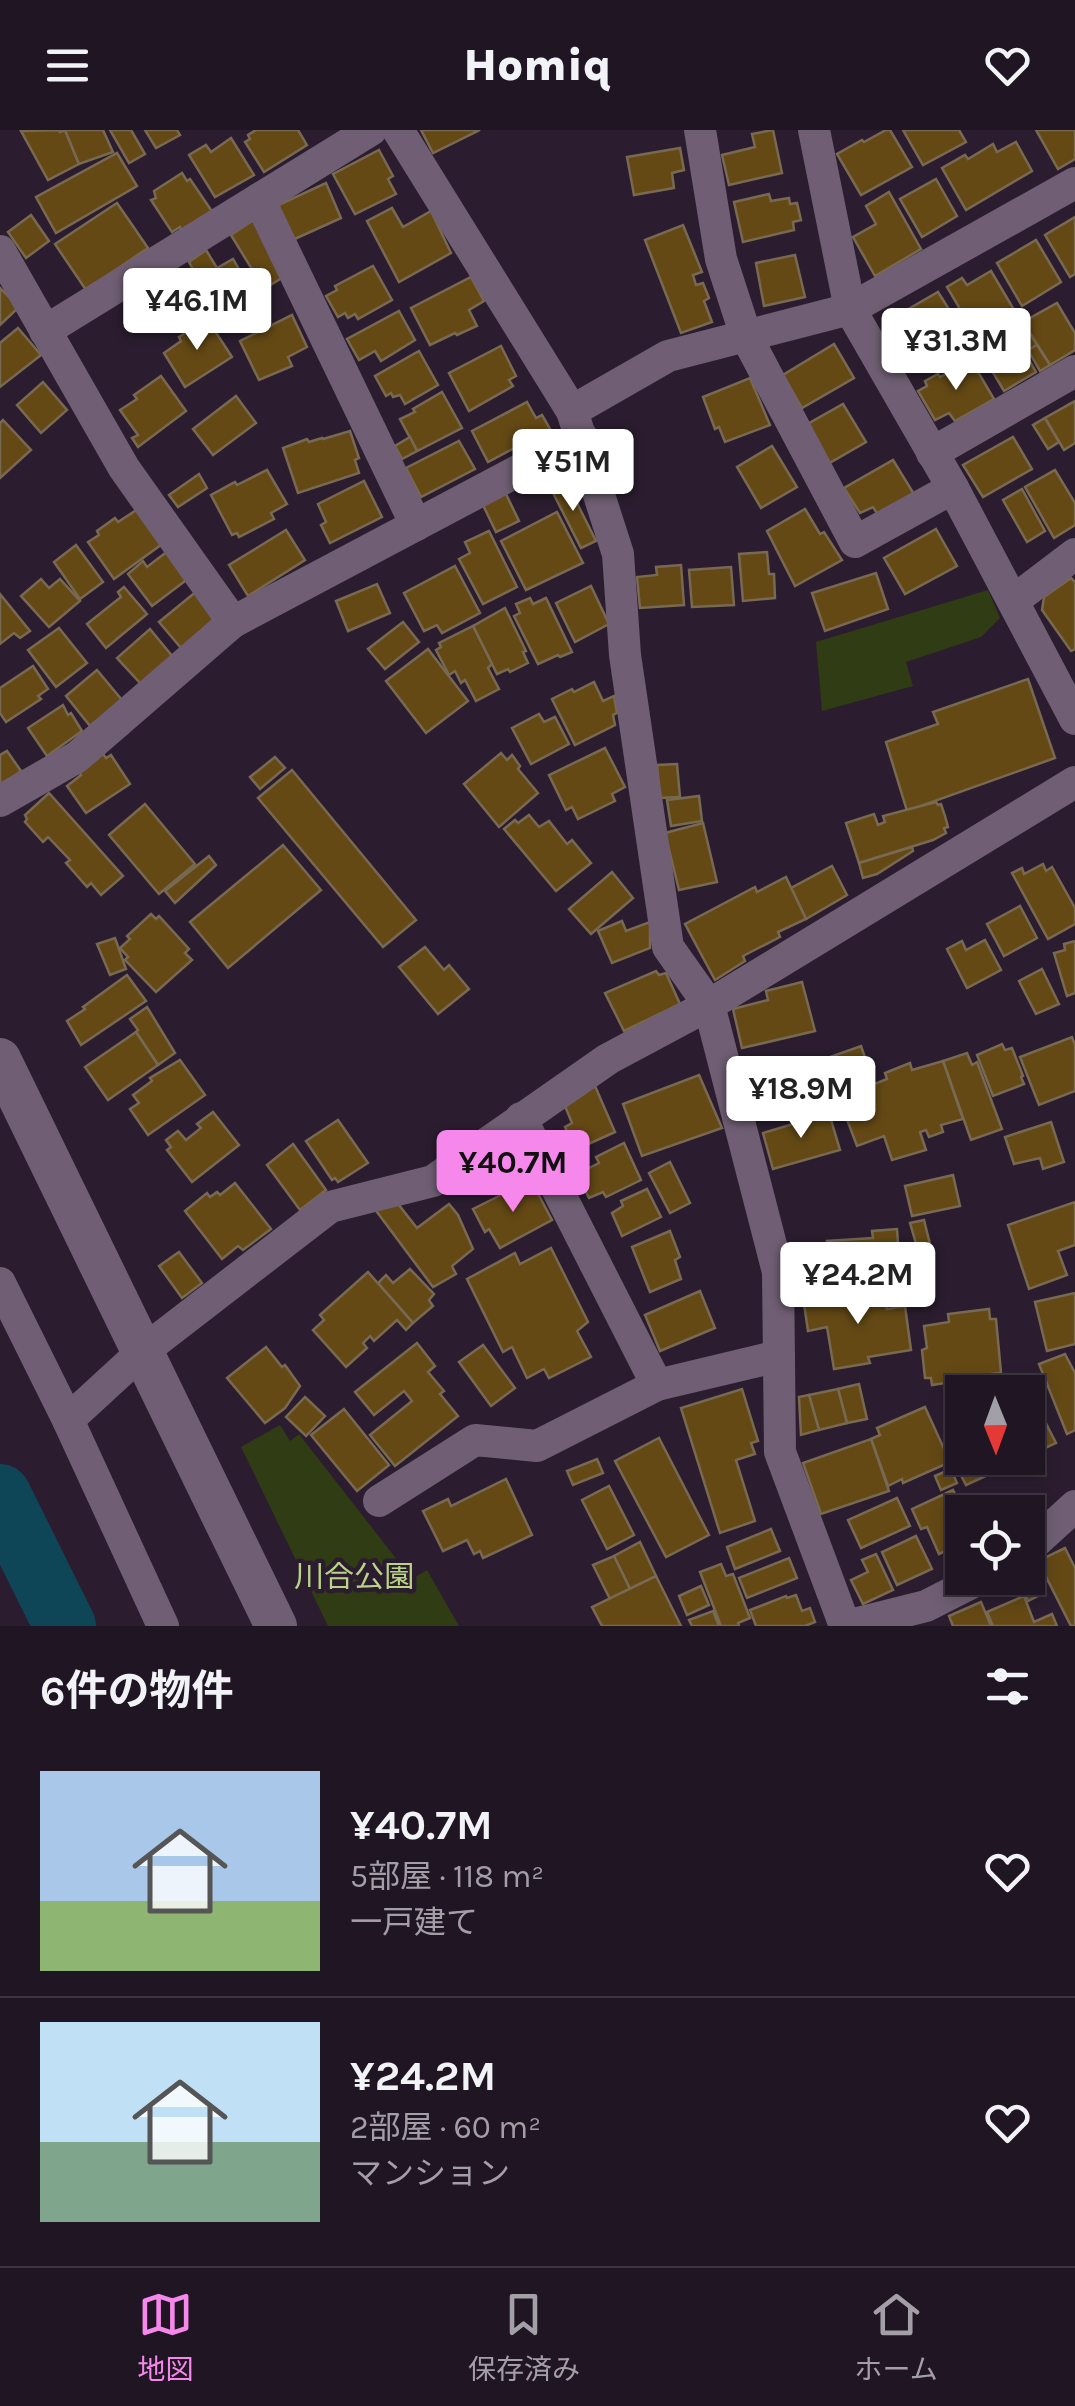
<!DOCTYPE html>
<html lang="ja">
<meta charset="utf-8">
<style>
:root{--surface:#201623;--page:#281f2b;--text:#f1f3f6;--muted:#a29fa6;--line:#3d3541;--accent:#f788eb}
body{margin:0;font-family:Karla,"Noto Sans JP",sans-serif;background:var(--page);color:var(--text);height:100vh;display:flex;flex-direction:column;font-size:38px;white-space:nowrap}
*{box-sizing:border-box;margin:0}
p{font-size:32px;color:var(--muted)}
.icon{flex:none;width:55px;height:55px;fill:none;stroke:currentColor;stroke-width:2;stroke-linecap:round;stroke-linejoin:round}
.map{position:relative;height:1496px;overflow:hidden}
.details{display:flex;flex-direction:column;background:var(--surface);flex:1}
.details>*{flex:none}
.needle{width:65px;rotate:179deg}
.buttons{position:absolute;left:945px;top:1245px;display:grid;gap:20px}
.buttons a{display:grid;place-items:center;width:100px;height:100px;border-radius:0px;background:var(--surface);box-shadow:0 5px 15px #0003,0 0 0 2px var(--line);font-size:50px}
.price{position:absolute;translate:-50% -85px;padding:0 22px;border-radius:10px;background:#fff;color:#222;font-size:32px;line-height:65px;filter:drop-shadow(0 2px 5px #0008)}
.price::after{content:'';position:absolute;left:50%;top:60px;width:30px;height:22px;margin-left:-15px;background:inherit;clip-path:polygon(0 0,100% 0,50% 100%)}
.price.on{background:var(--accent);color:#111}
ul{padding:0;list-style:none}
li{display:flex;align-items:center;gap:30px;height:250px;padding:0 40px}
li+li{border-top:2px solid var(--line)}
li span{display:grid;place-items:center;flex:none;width:280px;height:200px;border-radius:0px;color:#555}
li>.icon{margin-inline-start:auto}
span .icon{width:120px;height:120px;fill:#fffc;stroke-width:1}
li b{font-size:42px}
h2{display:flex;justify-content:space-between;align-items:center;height:120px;padding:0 40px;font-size:42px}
header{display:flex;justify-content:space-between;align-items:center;height:130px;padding:0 40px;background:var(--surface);font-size:45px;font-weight:800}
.tabs{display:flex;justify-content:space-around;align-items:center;height:140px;border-top:2px solid var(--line);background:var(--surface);font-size:28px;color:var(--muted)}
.tabs a{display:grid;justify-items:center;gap:5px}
.tabs .on{color:var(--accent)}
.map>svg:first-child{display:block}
.green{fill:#2f3c14}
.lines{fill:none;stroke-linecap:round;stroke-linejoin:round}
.river{stroke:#0f4657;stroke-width:62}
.building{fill:#644915;stroke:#786952;stroke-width:2.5}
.minor{stroke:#705f74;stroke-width:32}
.tertiary{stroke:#705f74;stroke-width:42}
.labels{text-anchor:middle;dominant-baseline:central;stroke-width:9;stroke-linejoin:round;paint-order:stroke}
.park-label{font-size:30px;fill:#b9d486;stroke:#2b1d2f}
</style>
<header><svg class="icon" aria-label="menu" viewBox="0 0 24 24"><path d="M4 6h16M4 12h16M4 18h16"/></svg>Homiq<svg class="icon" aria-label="heart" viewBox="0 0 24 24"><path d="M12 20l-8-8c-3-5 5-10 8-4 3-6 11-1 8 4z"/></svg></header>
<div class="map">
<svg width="1075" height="1496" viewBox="0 0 1075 1496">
<rect width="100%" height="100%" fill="#2b1d2f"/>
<g class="green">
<polygon points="988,460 1000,488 981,507 906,532 913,556 822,581 816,512"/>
<polygon points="280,1295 290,1311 299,1304 412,1449 427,1440 459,1496 328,1496 241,1317"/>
</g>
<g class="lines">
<polyline class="river" points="0,1365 65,1496"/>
</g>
<g class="building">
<polygon points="59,0 60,2 65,0 79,34 48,50 21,1"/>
<polygon points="65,0 103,0 113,22 79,34"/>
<polygon points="110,0 131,0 145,24 129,33"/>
<polygon points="145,0 177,0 180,5 156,18"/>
<polygon points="256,0 298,0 307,15 264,42 245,12 250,9 248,5"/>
<polygon points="421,0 480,0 433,23"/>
<polygon points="773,0 782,43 729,55 722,25 755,17 752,4"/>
<polygon points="886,0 890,0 912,37 861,65 837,24 862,10 864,12"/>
<polygon points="903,0 959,0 966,12 923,35"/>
<polygon points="1036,0 1075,0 1075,29 1058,39"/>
<polygon points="231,8 254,45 215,67 189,25 206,15 211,22"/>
<polygon points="1016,12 1032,41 966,80 942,38 965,25 968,29 993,14 997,22"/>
<polygon points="680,18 684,40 672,43 674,58 634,65 627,27"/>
<polygon points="379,20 393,46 388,49 396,64 355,84 333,44"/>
<polygon points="117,23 137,56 56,103 36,67"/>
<polygon points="182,43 187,51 190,49 213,83 183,103 180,97 172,102 151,70 156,68 154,61"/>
<polygon points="936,49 957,86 922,107 900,69"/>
<polygon points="326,53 341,88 288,112 272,78"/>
<polygon points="889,62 921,119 875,146 853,107 876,94 866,76"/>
<polygon points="769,64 771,71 789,68 790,74 797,73 801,90 793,92 794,100 743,112 734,72"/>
<polygon points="117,73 148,118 86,160 55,114"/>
<polygon points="392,78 403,97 431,81 451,123 399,152 367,91"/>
<polygon points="31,85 49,111 26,128 8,102"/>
<polygon points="261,85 293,141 264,159 231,105"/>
<polygon points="1075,87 1075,144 1070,147 1045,105"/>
<polygon points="683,95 702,142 693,145 696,155 703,153 709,168 704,171 712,192 681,203 645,110"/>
<polygon points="1036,110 1061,152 1022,176 997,133"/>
<polygon points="206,120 217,138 233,129 256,169 221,189 189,132"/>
<polygon points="795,125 805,167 764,176 756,133"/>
<polygon points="373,136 392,170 358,189 355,184 348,188 345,183 338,187 326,166 337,160 335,156"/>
<polygon points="171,137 196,176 169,193 144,154"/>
<polygon points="991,141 1013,178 973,201 947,157 962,148 967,155"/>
<polygon points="471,147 484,171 469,180 477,196 457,205 455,203 430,215 411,178"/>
<polygon points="0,158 19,177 0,195"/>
<polygon points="938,162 966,206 917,235 892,194 907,185 905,181"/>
<polygon points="1057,173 1075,203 1075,220 1050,235 1023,192"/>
<polygon points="399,181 415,210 381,231 375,221 359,230 347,209"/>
<polygon points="292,185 307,217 288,227 292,236 259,250 240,211"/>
<polygon points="207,189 232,227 185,257 164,223 181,211 179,207"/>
<polygon points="1023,192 1037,215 1028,220 1014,197"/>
<polygon points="18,198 41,225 0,257 0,213"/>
<polygon points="1014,204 1036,242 1004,261 982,224"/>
<polygon points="834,214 854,248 802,278 783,245"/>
<polygon points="1037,215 1050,235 1040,241 1028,220"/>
<polygon points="501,216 516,246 509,250 513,256 469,281 449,243"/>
<polygon points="419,221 438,255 405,274 400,265 393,267 391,263 386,266 375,246"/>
<polygon points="971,230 994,269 955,291 949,283 935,290 918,261 927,256 925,251 938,244 940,247"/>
<polygon points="161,246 186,281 138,317 132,308 138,305 120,280 137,269 134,265"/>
<polygon points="750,248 770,295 725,312 719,297 715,299 703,267"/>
<polygon points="43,252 67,280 41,303 17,275"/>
<polygon points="442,262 462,298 417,321 400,289 415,282 413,279"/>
<polygon points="236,266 256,293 213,325 193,299"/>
<polygon points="1075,271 1075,313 1064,320 1045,288"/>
<polygon points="527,272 536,288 542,285 550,299 488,332 472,301"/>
<polygon points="843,274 866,312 826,335 804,296"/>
<polygon points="1045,288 1059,312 1048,319 1033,295"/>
<polygon points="3,290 31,320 0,348 0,293"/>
<polygon points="350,301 359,328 355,330 359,343 298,363 283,318 307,309 309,312 322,308 323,309"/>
<polygon points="410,307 417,321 402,329 395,316"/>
<polygon points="1013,307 1032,339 983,367 963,335"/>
<polygon points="459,311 475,339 421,367 406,338"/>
<polygon points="772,316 797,357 761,378 737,337"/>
<polygon points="893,330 914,364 878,385 873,377 860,383 844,358"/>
<polygon points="267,340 287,374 271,383 274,389 239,407 237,403 232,405 211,365 235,352 237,355"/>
<polygon points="1055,340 1075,373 1075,395 1054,408 1025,357"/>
<polygon points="199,344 207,358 178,377 169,365"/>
<polygon points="565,349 596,411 581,418 550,357"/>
<polygon points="364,351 382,387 330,413 321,395 326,392 318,374"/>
<polygon points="1022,359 1045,401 1027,412 1003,370"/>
<polygon points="505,362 519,391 496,402 482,373"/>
<polygon points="138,379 169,409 114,449 88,412 99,405 97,401 115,388 118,392"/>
<polygon points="805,379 820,404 824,402 842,430 795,456 767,401"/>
<polygon points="557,382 583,433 526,460 501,411"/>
<polygon points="936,399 957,436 905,464 884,428"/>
<polygon points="286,400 305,430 248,466 229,435"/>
<polygon points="489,401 517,457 483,474 459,429 470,423 465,412"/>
<polygon points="76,415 103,452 80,469 54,432"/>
<polygon points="173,417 193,445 152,476 128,444 143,431 147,437"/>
<polygon points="767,422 769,444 774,444 775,468 743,471 739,424"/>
<polygon points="681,435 684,475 640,478 637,447 657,445 656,437"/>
<polygon points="455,436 480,483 442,503 437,495 424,501 404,463"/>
<polygon points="731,437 734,475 692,477 689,440"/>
<polygon points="876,443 888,479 825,501 812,463"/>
<polygon points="1071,448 1075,452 1075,519 1071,521 1042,480 1044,467"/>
<polygon points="41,449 49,458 60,449 80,471 49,497 21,466"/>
<polygon points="377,454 390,483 348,501 336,471"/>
<polygon points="203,456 217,487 181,518 159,492"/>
<polygon points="591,456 609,494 575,512 556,473"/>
<polygon points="124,457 147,484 106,518 87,494 121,467 118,462"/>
<polygon points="0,464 30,501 20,508 14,503 0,514"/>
<polygon points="530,468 533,474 546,468 572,522 560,527 558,525 538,534 514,486 520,483 516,474"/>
<polygon points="505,478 526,521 523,522 528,533 510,542 508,539 497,544 473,496"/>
<polygon points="403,492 419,512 385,539 368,519"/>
<polygon points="473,496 492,534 488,538 499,559 476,571 465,550 461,553 455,541 449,545 436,520 441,517 439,513"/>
<polygon points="59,498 87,533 56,557 28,520"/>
<polygon points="150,499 173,527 141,554 117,528"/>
<polygon points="428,519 468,571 426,603 386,551"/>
<polygon points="33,536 48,559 38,566 41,569 6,592 0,583 0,558"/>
<polygon points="97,540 122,570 90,596 66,566"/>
<polygon points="1028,549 1055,628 907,681 886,612 938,594 933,582"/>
<polygon points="594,552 603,571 614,566 617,583 613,585 615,595 575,615 552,569 572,559 574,562"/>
<polygon points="63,575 68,585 71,583 82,601 47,626 28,598"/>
<polygon points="539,584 544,592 555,587 569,614 531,634 512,598"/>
<polygon points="605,618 625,657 612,664 615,671 578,689 572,677 566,680 549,645"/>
<polygon points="7,621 21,641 0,657 0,625"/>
<polygon points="501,623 507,630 512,625 520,636 518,639 538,663 499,697 464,654"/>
<polygon points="103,624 106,628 111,625 130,654 86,683 67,656 81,645 79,640"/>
<polygon points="275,627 285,638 260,659 250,647"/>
<polygon points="677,634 680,667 660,668 657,635"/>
<polygon points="292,640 416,790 383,817 258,668"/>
<polygon points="49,663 123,746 101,765 91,753 87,757 66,733 70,730 48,707 43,712 25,692 27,689 25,685"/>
<polygon points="699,666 702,691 671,696 667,670"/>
<polygon points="936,672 938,675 941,674 945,686 948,697 944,698 946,703 933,710 859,733 846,693 874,684 878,695 885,692 883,686"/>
<polygon points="145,674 195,734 159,764 109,705"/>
<polygon points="529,685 539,697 549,691 567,714 572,710 591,733 556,761 504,699 515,690 518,693"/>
<polygon points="703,693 717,752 679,760 665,703"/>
<polygon points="283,715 321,760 228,838 190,792"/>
<polygon points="912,717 913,721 877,744 863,748 859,733"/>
<polygon points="209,726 216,735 175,773 165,761"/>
<polygon points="1043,734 1046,741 1052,737 1075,778 1075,794 1048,809 1012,743 1022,738 1024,744"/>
<polygon points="832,736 847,765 806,789 791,758"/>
<polygon points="612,742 633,768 591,804 569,779"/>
<polygon points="786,747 806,789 778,802 780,807 743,826 745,831 715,850 685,794 755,757 757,762"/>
<polygon points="1020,776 1037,808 1004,826 987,794"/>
<polygon points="151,784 156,789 159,786 189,819 185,823 192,830 156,862 125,830 128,827 120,818 130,809 127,806"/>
<polygon points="622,791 626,801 650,792 650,818 612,833 598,801"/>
<polygon points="115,808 126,839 110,845 97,814"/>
<polygon points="985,810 1001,840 967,858 947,819 962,811 966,820"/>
<polygon points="1075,811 1075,863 1067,866 1054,823 1065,820 1064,814"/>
<polygon points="425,817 444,840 449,835 469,859 438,884 399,837"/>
<polygon points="1042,839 1059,874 1036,884 1019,851"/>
<polygon points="656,841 659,845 666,843 680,874 624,901 605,863"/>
<polygon points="127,845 146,871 81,915 67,891 85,879 83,877"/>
<polygon points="802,852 815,901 742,918 733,879 768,870 766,861"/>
<polygon points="147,877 175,923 158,935 136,902 138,900 130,889"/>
<polygon points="136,902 158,935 108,970 85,937"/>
<polygon points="1072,907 1075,915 1075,961 1039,975 1020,927"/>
<polygon points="1002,914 1005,920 1012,918 1023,946 1021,947 1024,954 993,966 977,925"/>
<polygon points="861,916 871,945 840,956 830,927"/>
<polygon points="967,923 972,935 977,932 1002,999 971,1010 943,931"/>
<polygon points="180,930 205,965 148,1005 130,979 139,973 133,965 152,951 150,948"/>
<polygon points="943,931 963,989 941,995 943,1002 929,1007 926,1000 920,1002 926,1020 892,1030 884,1006 857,1016 840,971 848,968 845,961 871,952 872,955 887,949 885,943 910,933 912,940"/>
<polygon points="699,945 722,998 642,1026 623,974"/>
<polygon points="595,956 615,1002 575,1020 565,997 572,993 562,969"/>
<polygon points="213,982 239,1015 192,1052 167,1020 171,1017 166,1010 178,1001 186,1010 201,998 197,994"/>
<polygon points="829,983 840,1020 773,1039 763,1003"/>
<polygon points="338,990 368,1033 338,1052 335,1048 332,1050 306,1011"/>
<polygon points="1051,992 1064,1032 1043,1039 1040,1028 1014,1034 1005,1007"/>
<polygon points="624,1013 641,1050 606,1067 603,1062 589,1068 577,1044 599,1033 596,1027"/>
<polygon points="293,1014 326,1060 300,1080 267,1035"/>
<polygon points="670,1032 690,1073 670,1083 649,1043"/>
<polygon points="953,1045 960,1076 912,1086 905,1056"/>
<polygon points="235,1053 271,1099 243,1120 238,1116 222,1129 185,1081 207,1063 210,1067 217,1062 220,1065"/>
<polygon points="534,1056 552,1090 500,1118 489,1099 485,1102 473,1079 509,1061 512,1065"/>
<polygon points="647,1059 661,1087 622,1106 612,1083 623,1076 621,1071"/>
<polygon points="391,1065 417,1098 449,1074 458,1085 473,1119 452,1136 456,1144 433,1157 374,1078"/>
<polygon points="1075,1072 1075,1115 1058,1121 1067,1145 1029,1159 1008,1095"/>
<polygon points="924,1090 930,1114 917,1117 910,1093"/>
<polygon points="897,1099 899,1129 828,1133 827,1111 873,1108 872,1101"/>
<polygon points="670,1101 680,1127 675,1130 681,1149 650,1162 632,1117"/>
<polygon points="551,1118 588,1192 577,1201 591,1227 549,1248 544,1239 527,1248 512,1217 503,1222 467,1149 515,1123 520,1134"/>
<polygon points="179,1122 202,1153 182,1168 159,1136"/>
<polygon points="410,1139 434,1164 429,1170 433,1176 413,1193 378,1153 386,1145 393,1153"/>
<polygon points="368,1142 413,1193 406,1200 397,1190 374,1211 370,1206 363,1213 367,1218 346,1237 313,1200 324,1190 320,1185"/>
<polygon points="700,1161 715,1198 660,1221 645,1185"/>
<polygon points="835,1163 836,1172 885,1164 887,1179 905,1176 911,1220 868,1227 870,1233 834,1239 827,1197 808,1201 803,1167"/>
<polygon points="1075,1163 1075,1214 1047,1221 1035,1172"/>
<polygon points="989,1179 990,1189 996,1189 1001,1243 952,1248 952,1252 932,1255 931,1248 925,1248 922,1220 927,1218 924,1196 949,1192 948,1184"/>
<polygon points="417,1213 435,1236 428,1242 444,1261 440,1264 458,1286 395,1336 370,1305 412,1271 404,1261 374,1285 355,1262"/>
<polygon points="483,1215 515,1258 491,1276 459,1232"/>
<polygon points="266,1217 282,1237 285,1235 300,1256 285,1278 265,1293 227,1248"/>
<polygon points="1065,1224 1075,1243 1075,1300 1067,1304 1039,1234"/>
<polygon points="859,1254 867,1289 847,1293 838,1259"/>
<polygon points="742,1259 758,1311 751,1313 755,1324 736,1330 755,1391 720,1403 681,1278"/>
<polygon points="838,1259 847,1293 819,1300 809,1265"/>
<polygon points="809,1265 819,1300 801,1305 799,1267"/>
<polygon points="305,1267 325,1286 306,1306 286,1287"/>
<polygon points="1035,1272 1056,1313 1028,1326 1028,1276"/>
<polygon points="925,1277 950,1332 903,1353 902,1349 888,1356 871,1309 880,1305 877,1298"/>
<polygon points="344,1279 389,1335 357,1361 311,1305"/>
<polygon points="659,1308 709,1405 666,1427 615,1331"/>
<polygon points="962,1308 962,1328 1025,1328 966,1355 946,1316"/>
<polygon points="871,1309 889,1361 821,1384 803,1333"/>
<polygon points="597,1329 603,1343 573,1355 567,1341"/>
<polygon points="951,1339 957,1353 941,1360 935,1346"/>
<polygon points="506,1349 532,1405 483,1428 480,1421 474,1424 467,1410 443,1421 423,1381 448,1369 451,1376"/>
<polygon points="609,1356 634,1405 607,1419 582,1370"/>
<polygon points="953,1360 964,1382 962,1413 939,1424 927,1397 921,1399 912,1379"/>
<polygon points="897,1368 910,1396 861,1418 848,1390"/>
<polygon points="771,1399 780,1421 735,1439 727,1417"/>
<polygon points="916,1406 932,1439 897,1455 882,1422"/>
<polygon points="640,1412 656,1446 630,1459 614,1426"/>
<polygon points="1065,1418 1075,1438 1075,1496 1071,1496 1038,1431"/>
<polygon points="876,1424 893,1460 863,1474 851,1450 868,1442 862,1430"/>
<polygon points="614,1426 630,1459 610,1469 593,1435"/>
<polygon points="789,1428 797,1448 747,1468 739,1448"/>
<polygon points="721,1434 726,1446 733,1444 750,1488 738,1493 739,1496 721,1496 700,1442"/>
<polygon points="1028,1445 1038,1466 1028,1471 1016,1448 1028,1448"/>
<polygon points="656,1446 681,1496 602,1496 592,1477"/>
<polygon points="701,1456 709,1475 687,1485 679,1466"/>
<polygon points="796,1465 802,1481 810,1478 815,1492 805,1496 756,1496 750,1480 786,1466 787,1468"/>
<polygon points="1024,1466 1034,1492 1052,1484 1057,1496 993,1496 987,1482"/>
<polygon points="981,1472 991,1496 953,1496 949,1486"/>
<polygon points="713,1481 719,1496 692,1496 689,1490"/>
</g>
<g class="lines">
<g class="minor">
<polyline points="398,0 572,281 618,424 625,525 668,817 709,875 778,1142 780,1322 845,1496"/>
<polyline points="700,0 721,129 746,206 855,412 953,358"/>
<polyline points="814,0 850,179 953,358 1075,589"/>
<polyline points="259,69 416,395"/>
<polyline points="0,121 124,338 233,492 582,307"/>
<polyline points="45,201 371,0"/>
<polyline points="572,281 668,226 850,179 1075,53"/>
<polyline points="932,323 1075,241"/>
<polyline points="1013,471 1075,424"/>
<polyline points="0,671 77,627 233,492"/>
<polyline points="521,988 657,1255"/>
<polyline points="0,1153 68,1290 163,1496"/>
<polyline points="68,1290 142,1222 330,1077 433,1051 608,929 709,875 1075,652"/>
<polyline points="379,1371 475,1310 537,1316 657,1255 779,1226"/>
<polyline points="1028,1419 1075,1376"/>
<polyline points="846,1496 926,1476 981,1448"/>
</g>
<polyline class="tertiary" points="0,929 276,1496"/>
</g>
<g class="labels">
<g class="park-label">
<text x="354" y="1447">川合公園</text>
</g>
</g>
</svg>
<div class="buttons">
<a><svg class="needle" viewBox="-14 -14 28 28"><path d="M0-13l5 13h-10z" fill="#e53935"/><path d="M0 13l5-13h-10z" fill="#a29fa6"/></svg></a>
<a><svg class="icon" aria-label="locate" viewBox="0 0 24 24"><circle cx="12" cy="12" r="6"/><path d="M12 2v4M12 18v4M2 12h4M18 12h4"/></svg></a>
</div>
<b class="price" style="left:197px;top:223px">¥46.1M</b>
<b class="price" style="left:956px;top:263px">¥31.3M</b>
<b class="price" style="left:573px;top:384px">¥51M</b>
<b class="price" style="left:801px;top:1011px">¥18.9M</b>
<b class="price on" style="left:513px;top:1085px">¥40.7M</b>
<b class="price" style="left:858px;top:1197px">¥24.2M</b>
</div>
<section class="details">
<h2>6件の物件<svg class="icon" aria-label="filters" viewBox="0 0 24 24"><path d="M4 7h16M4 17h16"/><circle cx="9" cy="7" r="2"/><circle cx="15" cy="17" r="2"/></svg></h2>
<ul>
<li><span style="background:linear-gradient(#a9c7e8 65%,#8fb573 0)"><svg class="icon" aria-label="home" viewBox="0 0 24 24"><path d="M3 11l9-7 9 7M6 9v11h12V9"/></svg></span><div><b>¥40.7M</b><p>5部屋 · 118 m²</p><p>一戸建て</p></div><svg class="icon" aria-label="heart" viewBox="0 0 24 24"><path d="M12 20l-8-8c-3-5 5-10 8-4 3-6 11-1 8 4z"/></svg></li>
<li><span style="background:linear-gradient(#bfe0f5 60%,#7fa58c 0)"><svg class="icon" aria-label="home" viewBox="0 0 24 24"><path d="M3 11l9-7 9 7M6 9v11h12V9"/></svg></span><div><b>¥24.2M</b><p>2部屋 · 60 m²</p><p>マンション</p></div><svg class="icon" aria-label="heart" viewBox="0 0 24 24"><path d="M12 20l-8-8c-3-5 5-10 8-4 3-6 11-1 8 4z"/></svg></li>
</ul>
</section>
<nav class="tabs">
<a class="on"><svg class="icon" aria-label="map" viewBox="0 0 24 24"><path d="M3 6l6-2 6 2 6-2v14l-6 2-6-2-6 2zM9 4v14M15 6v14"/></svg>地図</a>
<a><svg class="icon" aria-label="saved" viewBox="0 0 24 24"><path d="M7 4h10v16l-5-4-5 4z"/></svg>保存済み</a>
<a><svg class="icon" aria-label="home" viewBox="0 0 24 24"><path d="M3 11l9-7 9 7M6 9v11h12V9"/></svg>ホーム</a>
</nav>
